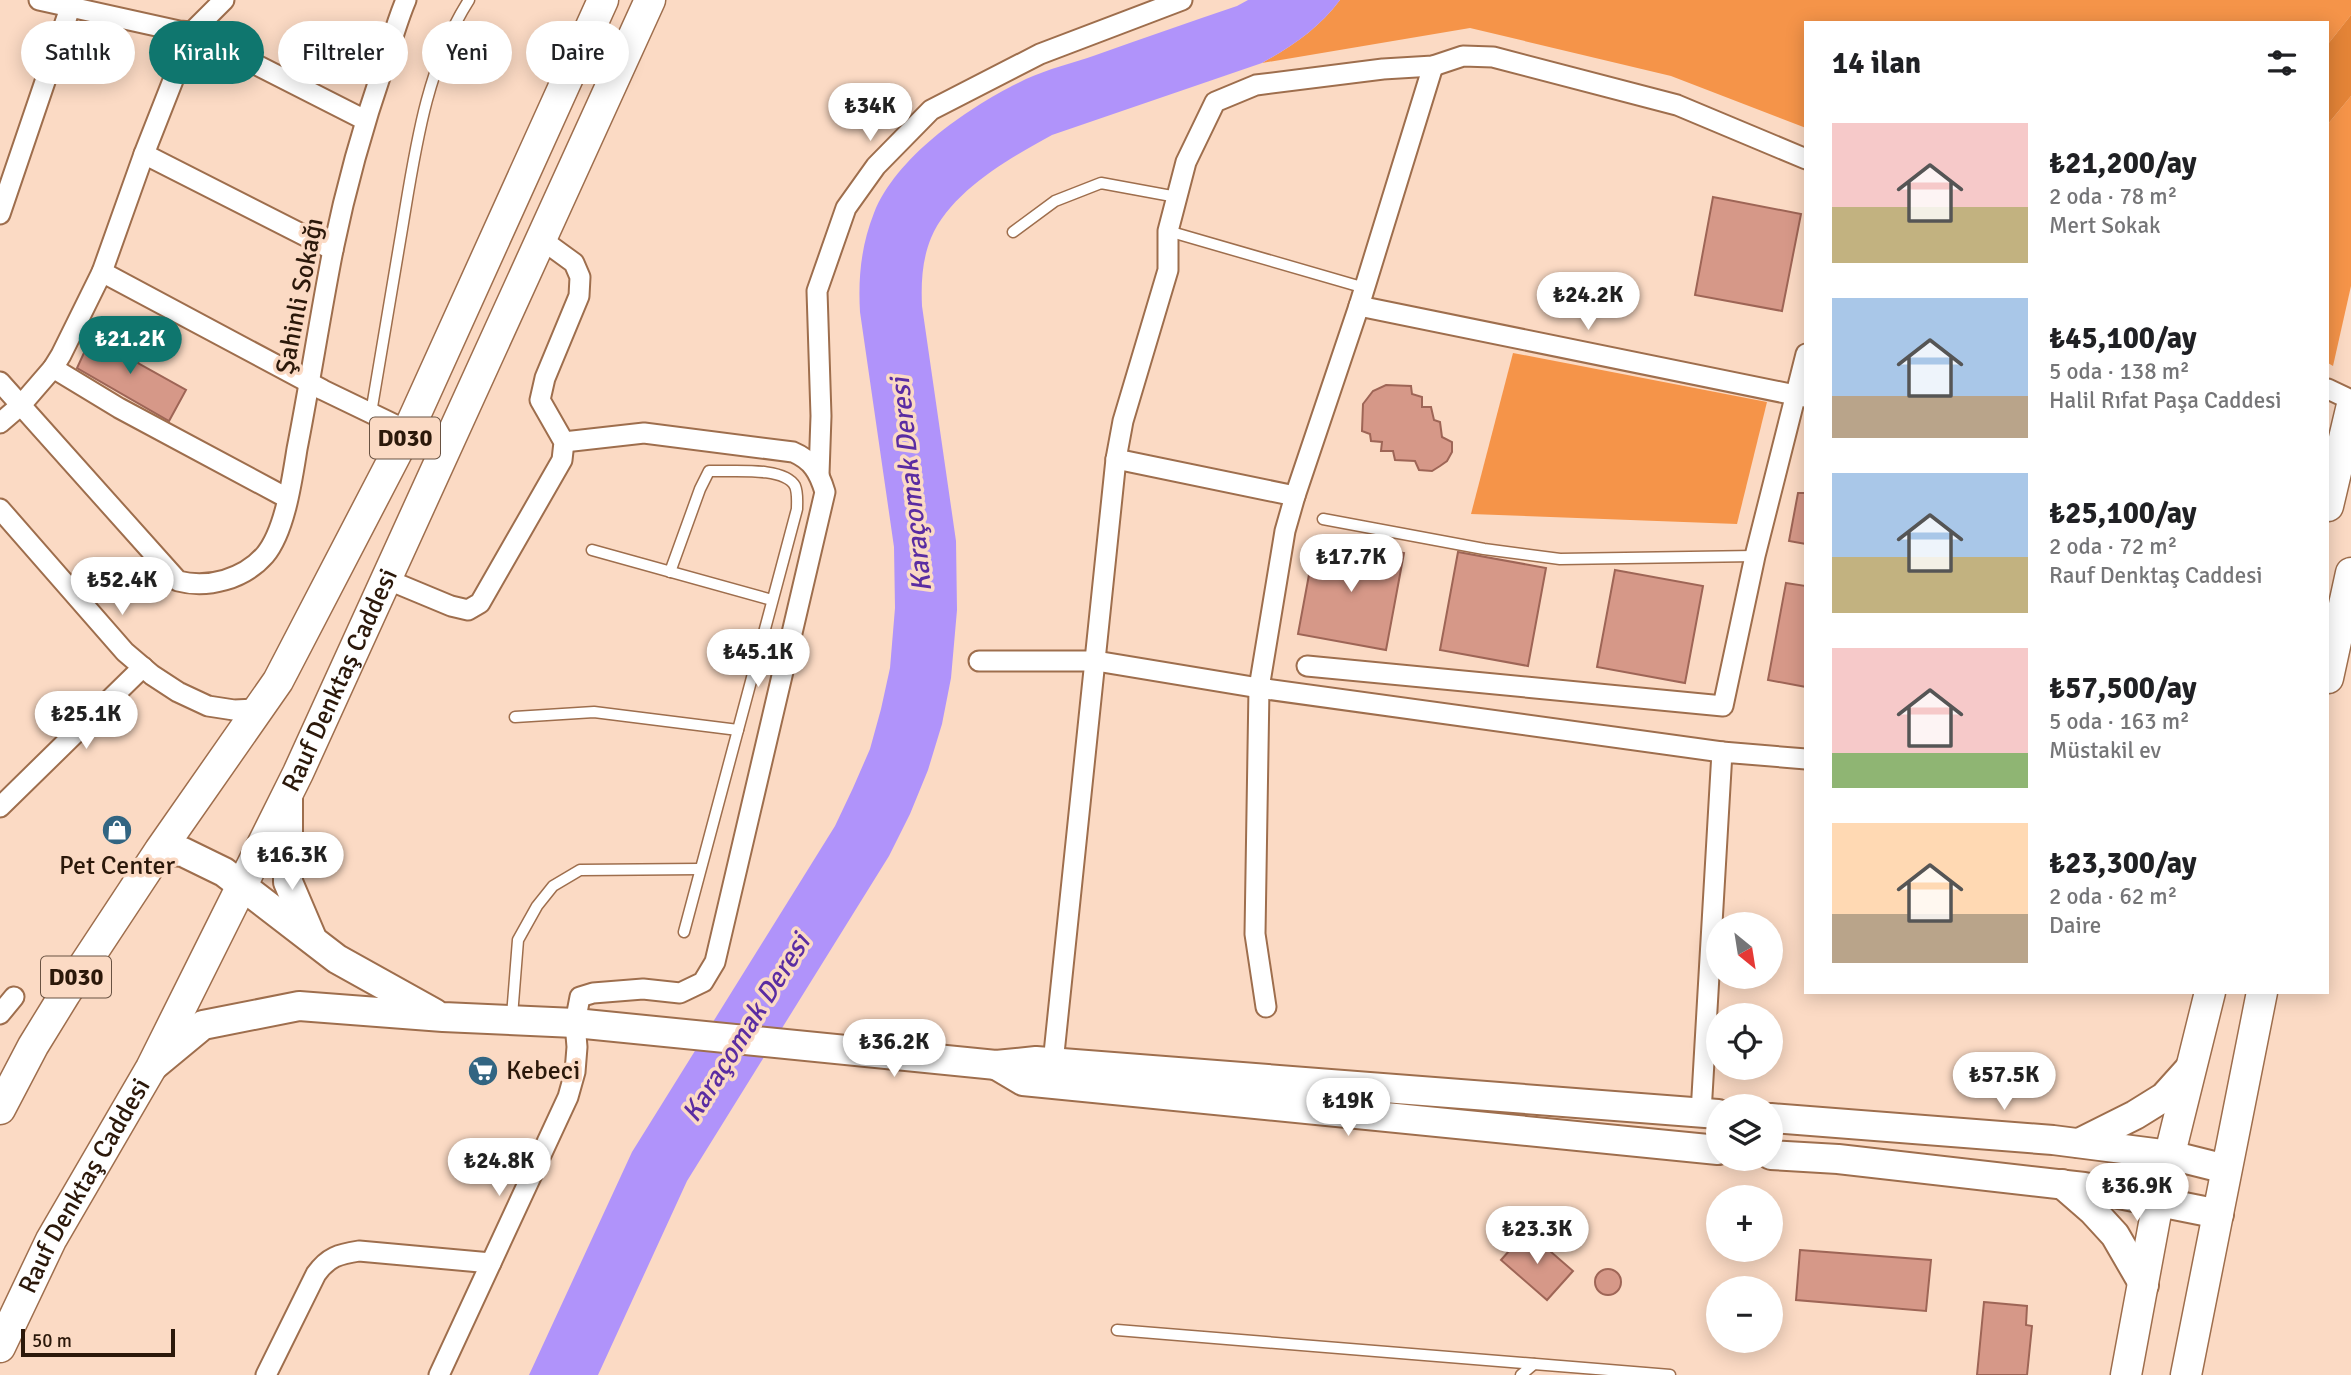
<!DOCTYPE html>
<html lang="tr">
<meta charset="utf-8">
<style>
:root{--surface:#fff;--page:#f2f2f2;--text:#202124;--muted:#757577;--accent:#0f766e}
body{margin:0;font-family:Signika,sans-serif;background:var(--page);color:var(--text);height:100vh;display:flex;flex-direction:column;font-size:26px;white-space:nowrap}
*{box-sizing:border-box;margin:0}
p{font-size:23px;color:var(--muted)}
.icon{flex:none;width:38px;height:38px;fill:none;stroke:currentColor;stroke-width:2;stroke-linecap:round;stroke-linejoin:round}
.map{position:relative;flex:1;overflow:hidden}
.sheet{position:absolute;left:1804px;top:21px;width:525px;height:973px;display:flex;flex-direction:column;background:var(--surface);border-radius:0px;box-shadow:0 4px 18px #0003}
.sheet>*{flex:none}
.banner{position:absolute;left:21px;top:21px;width:665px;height:63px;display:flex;gap:14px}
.needle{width:46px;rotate:150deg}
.tools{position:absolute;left:1706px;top:912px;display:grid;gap:14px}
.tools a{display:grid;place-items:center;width:77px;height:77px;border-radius:50%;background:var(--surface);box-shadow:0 4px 18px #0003;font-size:35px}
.scale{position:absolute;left:21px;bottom:18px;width:154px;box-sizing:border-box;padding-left:7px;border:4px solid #2b180a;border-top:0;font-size:19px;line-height:24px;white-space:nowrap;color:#2b180a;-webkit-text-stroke:5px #fbdac4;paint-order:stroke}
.price{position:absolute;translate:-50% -60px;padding:0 16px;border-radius:24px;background:#fff;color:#222;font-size:23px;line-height:46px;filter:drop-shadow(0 2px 4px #0008)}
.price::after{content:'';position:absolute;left:50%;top:42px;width:21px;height:16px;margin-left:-10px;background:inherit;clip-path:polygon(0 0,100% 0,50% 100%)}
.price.current{background:var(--accent);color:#fff}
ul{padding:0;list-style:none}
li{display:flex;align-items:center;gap:21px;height:175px;padding:0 28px}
li span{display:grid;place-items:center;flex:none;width:196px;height:140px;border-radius:0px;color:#555}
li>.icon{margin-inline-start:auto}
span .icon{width:84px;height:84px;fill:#fffc;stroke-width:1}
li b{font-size:30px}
h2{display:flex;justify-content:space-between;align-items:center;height:84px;padding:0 28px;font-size:30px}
.pill{padding:0 24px;border-radius:32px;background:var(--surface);box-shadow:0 4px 18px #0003;font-size:24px;line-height:63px}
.pill.current{background:var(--accent);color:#fff}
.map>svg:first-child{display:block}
.green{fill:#f59449}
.forest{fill:#e48437}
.water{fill:#b093fa}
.building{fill:#d69888;stroke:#9e6556;stroke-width:2}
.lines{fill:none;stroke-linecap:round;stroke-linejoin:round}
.lane-casing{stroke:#9e6e4d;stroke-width:13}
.street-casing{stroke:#9e6e4d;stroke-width:23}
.secondary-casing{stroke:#9e6e4d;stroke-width:32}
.primary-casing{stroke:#9e6e4d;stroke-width:33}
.lane{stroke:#fff;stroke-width:10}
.street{stroke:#fff;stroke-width:19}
.secondary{stroke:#fff;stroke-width:28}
.primary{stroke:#fff;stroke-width:30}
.labels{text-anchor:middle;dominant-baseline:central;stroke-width:7;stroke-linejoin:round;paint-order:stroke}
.shield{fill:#fbdac4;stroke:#695242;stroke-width:2}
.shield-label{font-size:24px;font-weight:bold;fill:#2b180a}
.street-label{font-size:26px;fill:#2b180a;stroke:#fbdac4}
.poi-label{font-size:26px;fill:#2b180a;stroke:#fbdac4}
.water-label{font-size:28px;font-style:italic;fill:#5a2ca2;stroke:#fbdac4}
</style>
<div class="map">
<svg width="2351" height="1375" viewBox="0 0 2351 1375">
<rect width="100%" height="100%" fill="#fbdac4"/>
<g class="green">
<path d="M1340,0H2351V15L2328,44V23H1806V128L1671,76L1470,28L1262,63C1293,46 1319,28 1340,0Z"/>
<polygon points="2351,96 2351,286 2333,366 2328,363 2328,124"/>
<polygon points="1513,353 1767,402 1737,524 1471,514"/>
</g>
<polygon class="forest" points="2351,15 2351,96 2328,124 2328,44"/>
<path class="water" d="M1248,0H1340C1319,28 1293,46 1262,63L1052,135C1010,158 951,191 931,238C922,260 921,283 922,306L956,541L957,610L951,678L942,724L928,770L910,814L889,856L687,1181L598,1375H529L632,1152L835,826L853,788L870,749L881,709L890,668L895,608L894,547L860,312C858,278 861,246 874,213C897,155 971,105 1026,79C1048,69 1073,63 1096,55C1143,38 1190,22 1237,6Z"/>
<g class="building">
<polygon points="1713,197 1801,214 1782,311 1695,295"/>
<polygon points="94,331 141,357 138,363 186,390 169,421 77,368"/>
<polygon points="1386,385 1411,386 1412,394 1422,397 1422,407 1431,407 1434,420 1440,422 1442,437 1452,442 1452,452 1447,461 1440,466 1432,471 1419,470 1415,461 1395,460 1393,451 1381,451 1382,442 1371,441 1370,434 1362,431 1363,404 1373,391"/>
<polygon points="1798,493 1806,493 1806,544 1789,541"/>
<polygon points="1316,537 1404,553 1386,650 1298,634"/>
<polygon points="1458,552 1546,568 1528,666 1440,650"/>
<polygon points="1615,570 1703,586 1685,683 1597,667"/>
<polygon points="1786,583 1806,586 1806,687 1768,680"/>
<polygon points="1527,1231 1573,1271 1547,1300 1501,1260"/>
<polygon points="1800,1250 1931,1260 1926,1311 1796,1300"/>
<circle cx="1608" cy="1282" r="13"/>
<polygon points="1984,1302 2027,1306 2026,1325 2032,1326 2027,1375 1977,1375"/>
</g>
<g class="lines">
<g class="lane-casing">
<g id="lane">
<polyline points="1168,231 1365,288"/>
<polyline points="1013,232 1055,201 1101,183 1177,197"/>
<path d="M371,413C381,352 392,290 402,229C415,151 426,67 469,0"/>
<polyline points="1323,519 1484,549 1560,559 1755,556"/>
<polyline points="592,550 772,600"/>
<path d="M670,572L700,489L709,471C731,472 784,466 795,486C798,493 797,501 797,509L684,932"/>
<polyline points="515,717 594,712 738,730"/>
<polyline points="512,1016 518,940 537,906 553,886 580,870 700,869"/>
<polyline points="1117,1330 1670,1375"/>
<polyline points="1521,1375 1534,1364"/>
</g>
</g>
<g class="street-casing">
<g id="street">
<polyline points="39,0 179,31 192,32 365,120"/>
<polyline points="144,154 333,250"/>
<polyline points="0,214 70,8"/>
<polyline points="102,272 323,390 408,431 444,452"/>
<polyline points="1359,306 1805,397"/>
<polyline points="53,368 119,408 287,498"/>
<path d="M0,382L178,581C208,589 244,579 265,555C285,531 292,480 297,449C310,383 320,316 333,250C346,187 363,126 384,65C391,44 397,21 406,0"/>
<polyline points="2328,389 2351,400"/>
<polyline points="0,423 21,405 53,368 61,355 102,272 144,154 192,32 224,0"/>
<polyline points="1116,459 1295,496"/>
<polyline points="819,474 821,416 817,291 846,208 876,166 931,110 1040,54 1182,0"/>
<polyline points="0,509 125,652 152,675 178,692 208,706 234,710 259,709"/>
<polyline points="386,579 451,606 468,610 480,603 562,460 564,442 540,400 545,378 579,296 580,277 574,263 541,239"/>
<polyline points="979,661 1096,661 1259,688 1722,752"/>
<polyline points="1307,666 1723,706 1755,556 1806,354"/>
<polyline points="0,807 143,667"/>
<polyline points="1266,1007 1255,934 1259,688 1285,531 1295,496 1359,306 1433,66"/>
<polyline points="0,1014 14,997"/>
<polyline points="1053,1063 1116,459 1123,421 1168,270 1168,231 1186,162 1215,102 1256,85 1383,69 1433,66 1463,56 1493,57 1677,105 1806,159"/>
<polyline points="1701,1113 1722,752 1806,759"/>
<path d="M266,1375L316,1274C328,1257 339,1254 359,1251L491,1263"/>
<path d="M439,1375L568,1097L575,1072L577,1047L575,1023L580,997L593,993L643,989L680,993L703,982L715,962L825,492C819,472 812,460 793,452L644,433L564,442"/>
</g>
</g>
<g class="secondary-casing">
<g id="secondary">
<polyline points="288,793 288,882 311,936"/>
<polyline points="160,850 183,852 224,872 337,959 434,1013"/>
<polyline points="996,1065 1023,1081 1718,1150"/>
<polyline points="151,1068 203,1025 299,1006 443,1017 575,1023 996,1065 1036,1061 1718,1114"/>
<polyline points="1771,1118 2053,1140 2170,1155 2226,1169"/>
<polyline points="2079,1143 2135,1115 2164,1097 2191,1067"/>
<polyline points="1771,1155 1838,1159 2084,1187 2219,1214"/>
<polyline points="2062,1184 2093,1211 2115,1235 2144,1285"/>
</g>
</g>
<g class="primary-casing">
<g id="primary">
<polyline points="2328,506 2351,409"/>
<polyline points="2328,678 2351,573"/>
<polyline points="0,1109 33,1046 65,994 160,850 278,681 408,431 603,0"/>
<path id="s1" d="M0,1347L51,1240L151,1068L298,773L650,0"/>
<polyline points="2126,1375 2158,1202 2210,992"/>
<polyline points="2186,1375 2262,992"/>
</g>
</g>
<use href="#lane" class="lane"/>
<use href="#street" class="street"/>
<use href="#secondary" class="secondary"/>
<use href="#primary" class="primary"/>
</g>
<defs>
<g id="shop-disc" transform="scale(1.575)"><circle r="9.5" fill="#326582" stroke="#fbdac4"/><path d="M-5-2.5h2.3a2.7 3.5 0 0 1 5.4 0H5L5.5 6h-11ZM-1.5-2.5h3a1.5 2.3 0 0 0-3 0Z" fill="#fff"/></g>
<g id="supermarket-disc" transform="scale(1.575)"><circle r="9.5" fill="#326582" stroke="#fbdac4"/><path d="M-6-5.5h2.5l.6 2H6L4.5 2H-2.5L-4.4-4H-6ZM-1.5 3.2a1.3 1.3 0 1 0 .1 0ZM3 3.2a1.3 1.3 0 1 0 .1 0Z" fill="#fff"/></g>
</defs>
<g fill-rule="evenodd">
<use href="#shop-disc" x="117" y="830"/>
<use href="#supermarket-disc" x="483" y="1071"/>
</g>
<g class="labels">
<g class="shield">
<rect x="370" y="417.5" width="70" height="41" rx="5"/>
<rect x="41" y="956.5" width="70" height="41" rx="5"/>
</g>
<g class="shield-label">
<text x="405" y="438">D030</text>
<text x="76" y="977">D030</text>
</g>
<g class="street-label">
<text transform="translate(300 296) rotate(-79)">Şahinli Sokağı</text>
<text stroke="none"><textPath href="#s1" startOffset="749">Rauf Denktaş Caddesi</textPath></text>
<text stroke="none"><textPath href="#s1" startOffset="182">Rauf Denktaş Caddesi</textPath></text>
</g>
<g class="poi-label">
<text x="117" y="866">Pet Center</text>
<text x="506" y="1071" text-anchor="start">Kebeci</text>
</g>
<g class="water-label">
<text transform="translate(911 485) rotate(-96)">Karaçomak Deresi</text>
<text transform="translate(746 1028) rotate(-58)">Karaçomak Deresi</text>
</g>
</g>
</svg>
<div class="tools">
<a><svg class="needle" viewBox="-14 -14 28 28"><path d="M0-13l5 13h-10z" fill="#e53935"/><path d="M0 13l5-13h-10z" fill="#757577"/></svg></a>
<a><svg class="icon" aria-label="locate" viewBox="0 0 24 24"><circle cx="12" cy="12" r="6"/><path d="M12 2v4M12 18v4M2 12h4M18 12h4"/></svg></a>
<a><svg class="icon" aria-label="layers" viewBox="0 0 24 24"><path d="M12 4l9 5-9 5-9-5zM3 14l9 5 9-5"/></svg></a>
<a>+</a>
<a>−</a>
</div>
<div class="scale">50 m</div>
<b class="price" style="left:870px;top:143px">₺34K</b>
<b class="price" style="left:1588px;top:332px">₺24.2K</b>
<b class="price current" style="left:130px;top:376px">₺21.2K</b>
<b class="price" style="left:1351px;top:594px">₺17.7K</b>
<b class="price" style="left:122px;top:617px">₺52.4K</b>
<b class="price" style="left:758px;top:689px">₺45.1K</b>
<b class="price" style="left:86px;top:751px">₺25.1K</b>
<b class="price" style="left:292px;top:892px">₺16.3K</b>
<b class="price" style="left:894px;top:1079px">₺36.2K</b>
<b class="price" style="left:2004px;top:1112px">₺57.5K</b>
<b class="price" style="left:1348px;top:1138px">₺19K</b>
<b class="price" style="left:499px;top:1198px">₺24.8K</b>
<b class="price" style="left:2137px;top:1223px">₺36.9K</b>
<b class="price" style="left:1537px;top:1266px">₺23.3K</b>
<div class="banner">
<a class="pill">Satılık</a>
<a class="pill current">Kiralık</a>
<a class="pill">Filtreler</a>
<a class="pill">Yeni</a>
<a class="pill">Daire</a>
</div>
<section class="sheet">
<h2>14 ilan<svg class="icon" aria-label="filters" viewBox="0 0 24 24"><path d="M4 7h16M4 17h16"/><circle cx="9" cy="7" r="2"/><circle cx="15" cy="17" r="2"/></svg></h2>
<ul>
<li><span style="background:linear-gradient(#f6c9c9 60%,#c2b280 0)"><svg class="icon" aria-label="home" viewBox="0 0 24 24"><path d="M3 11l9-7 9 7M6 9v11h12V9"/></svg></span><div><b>₺21,200/ay</b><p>2 oda · 78 m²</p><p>Mert Sokak</p></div></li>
<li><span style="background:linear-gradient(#a9c7e8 70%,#b9a48a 0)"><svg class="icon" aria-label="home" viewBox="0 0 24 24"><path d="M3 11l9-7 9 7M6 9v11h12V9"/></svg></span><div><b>₺45,100/ay</b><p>5 oda · 138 m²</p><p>Halil Rıfat Paşa Caddesi</p></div></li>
<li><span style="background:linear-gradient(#a9c7e8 60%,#c2b280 0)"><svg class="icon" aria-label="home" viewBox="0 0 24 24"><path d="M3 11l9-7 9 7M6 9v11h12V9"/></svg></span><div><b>₺25,100/ay</b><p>2 oda · 72 m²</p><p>Rauf Denktaş Caddesi</p></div></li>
<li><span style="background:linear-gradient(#f6c9c9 75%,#8fb573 0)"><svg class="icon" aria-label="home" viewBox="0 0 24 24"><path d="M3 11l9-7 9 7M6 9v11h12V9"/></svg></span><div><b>₺57,500/ay</b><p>5 oda · 163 m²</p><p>Müstakil ev</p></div></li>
<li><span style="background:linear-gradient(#ffd9b3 65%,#b9a48a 0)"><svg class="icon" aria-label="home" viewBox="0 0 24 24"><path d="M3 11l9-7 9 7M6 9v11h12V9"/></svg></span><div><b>₺23,300/ay</b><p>2 oda · 62 m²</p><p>Daire</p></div></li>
</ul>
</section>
</div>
